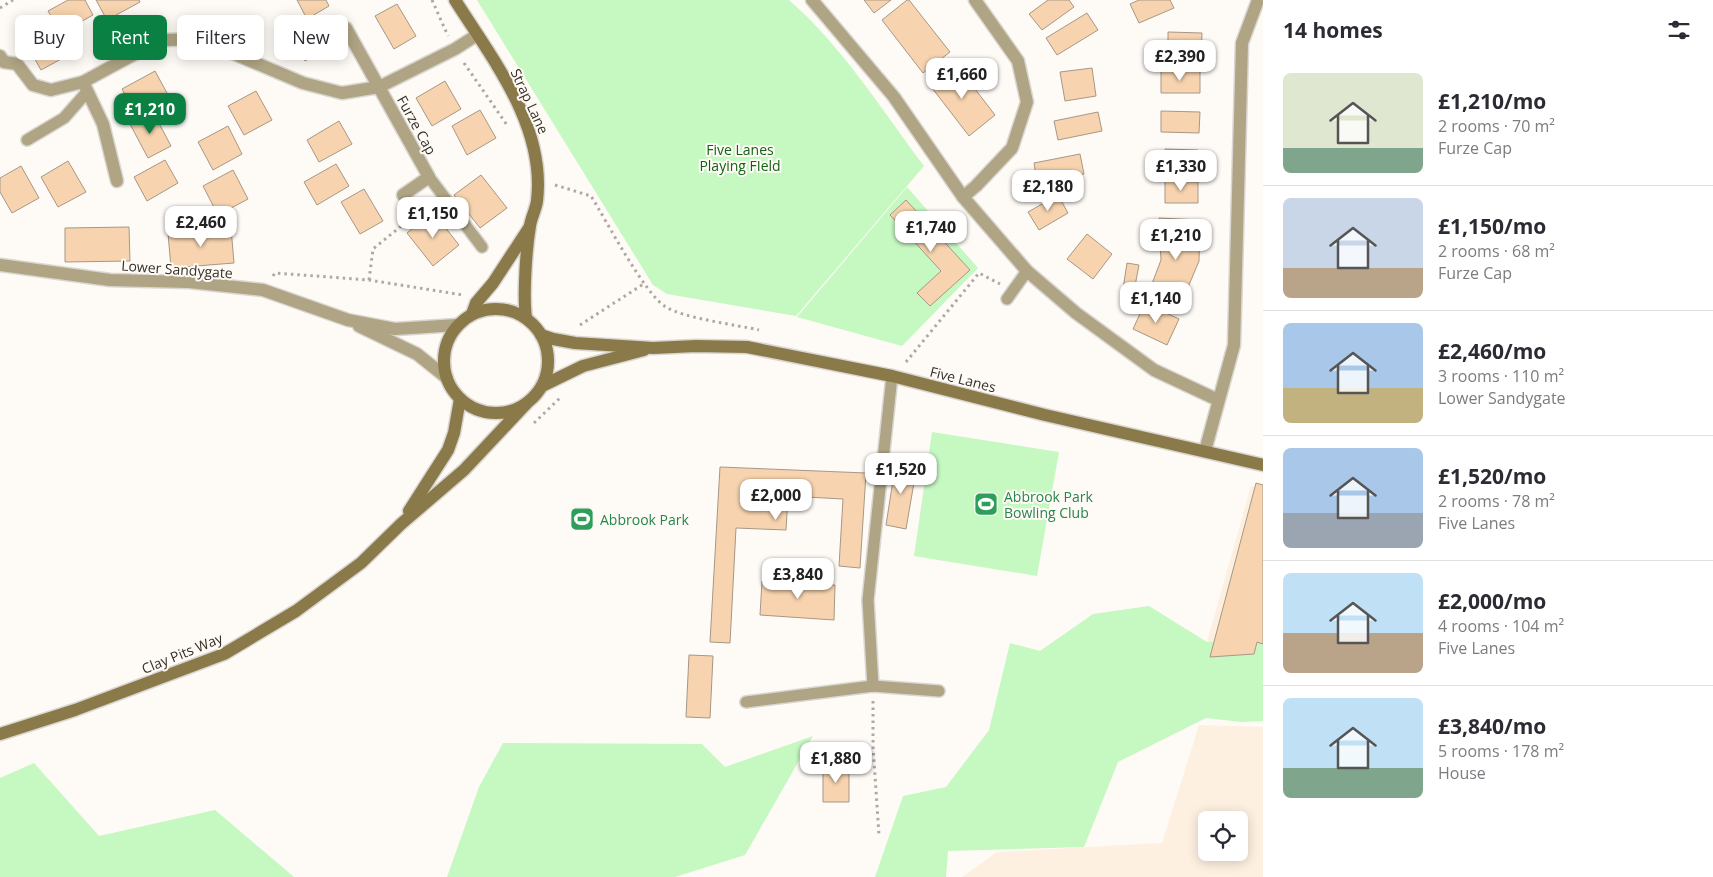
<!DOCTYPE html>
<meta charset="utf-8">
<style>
:root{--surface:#fff;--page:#f7f7f7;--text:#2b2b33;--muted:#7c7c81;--line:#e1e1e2;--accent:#0b8043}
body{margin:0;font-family:"Open Sans",sans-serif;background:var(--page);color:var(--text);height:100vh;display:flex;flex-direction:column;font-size:19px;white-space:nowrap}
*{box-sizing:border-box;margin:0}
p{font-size:16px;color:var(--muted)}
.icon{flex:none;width:28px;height:28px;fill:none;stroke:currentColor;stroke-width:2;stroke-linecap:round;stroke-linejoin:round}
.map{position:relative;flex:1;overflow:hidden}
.side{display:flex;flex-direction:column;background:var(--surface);width:450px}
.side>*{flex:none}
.banner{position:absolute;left:15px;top:15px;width:475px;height:45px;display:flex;gap:10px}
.controls{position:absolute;left:1198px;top:811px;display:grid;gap:10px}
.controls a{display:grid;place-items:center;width:50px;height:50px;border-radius:8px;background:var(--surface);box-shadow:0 2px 12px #0003;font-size:25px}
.price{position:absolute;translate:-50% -42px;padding:0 11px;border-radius:10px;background:#fff;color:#222;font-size:16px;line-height:32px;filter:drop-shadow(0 1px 2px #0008)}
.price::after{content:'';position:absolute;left:50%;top:30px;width:15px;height:11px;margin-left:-8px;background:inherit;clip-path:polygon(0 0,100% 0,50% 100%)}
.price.on{background:var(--accent);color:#fff}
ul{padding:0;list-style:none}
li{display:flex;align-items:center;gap:15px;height:125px;padding:0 20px}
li+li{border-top:1px solid var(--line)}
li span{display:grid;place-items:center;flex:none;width:140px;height:100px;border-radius:8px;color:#555}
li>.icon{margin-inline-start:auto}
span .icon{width:60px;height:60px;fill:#fffc;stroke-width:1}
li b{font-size:21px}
h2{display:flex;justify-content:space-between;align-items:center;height:60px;padding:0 20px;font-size:21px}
.tag{padding:0 18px;border-radius:8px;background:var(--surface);box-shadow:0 2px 12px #0003;font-size:18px;line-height:45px}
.tag.on{background:var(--accent);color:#fff}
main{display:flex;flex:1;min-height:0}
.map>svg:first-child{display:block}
.built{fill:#fef0e1;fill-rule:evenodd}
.green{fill:#c6f8c2}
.building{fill:#f7d4af;stroke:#a79786}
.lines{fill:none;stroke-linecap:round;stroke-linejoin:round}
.service-casing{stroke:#dad6d1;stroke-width:14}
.minor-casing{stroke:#dad6d1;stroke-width:15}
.secondary-casing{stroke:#dad6d1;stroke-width:15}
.path{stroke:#ada8a3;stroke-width:3;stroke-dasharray:2.5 4;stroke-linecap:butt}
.service{stroke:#afa484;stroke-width:11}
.minor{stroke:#afa484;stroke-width:12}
.secondary{stroke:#8b7a49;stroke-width:12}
.labels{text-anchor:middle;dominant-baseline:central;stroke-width:4;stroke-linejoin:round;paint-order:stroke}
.street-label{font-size:14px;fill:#373029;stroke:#fefaf6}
.park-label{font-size:14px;fill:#136313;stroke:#fefaf6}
.leisure-label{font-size:14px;fill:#27864d;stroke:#fefaf6;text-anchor:start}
</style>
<main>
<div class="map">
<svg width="1263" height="877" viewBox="0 0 1263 877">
<rect width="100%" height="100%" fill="#fefaf6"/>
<g class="built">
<polygon points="1251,486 1263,489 1263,639 1207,642"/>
<path d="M1199,725L1263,727V877H962L997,852L1162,843ZM1206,820H1239V852H1206Z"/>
</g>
<g class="green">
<path d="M477,0H789C841,45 882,110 924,166L796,316L667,294L653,285Z"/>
<polygon points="907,187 978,268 902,346 797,317"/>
<polygon points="932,432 1059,452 1037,576 914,556"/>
<polygon points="1149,606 1207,642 1263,639 1263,721 1241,722 1206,718 1118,762 1084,847 948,851 946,877 875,877 903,796 946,787 989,730 1010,643 1040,651 1093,614"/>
<polygon points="813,736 745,855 675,877 447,877 479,787 503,743 702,744 725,767"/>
<polygon points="34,763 99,836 215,810 294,877 0,877 0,778"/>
</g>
<g class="building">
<polygon points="68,0 85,0 93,15 61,33 48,11"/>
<polygon points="96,0 139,0 140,2 107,20"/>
<polygon points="297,0 326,0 329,6 307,19"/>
<polygon points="864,0 891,0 874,13"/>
<polygon points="907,0 909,0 950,52 923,73 882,20"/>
<polygon points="1048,0 1069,0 1074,7 1042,30 1029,14"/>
<polygon points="1139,0 1170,0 1174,8 1139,23 1130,4"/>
<polygon points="397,4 416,36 394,49 375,16"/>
<polygon points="1087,13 1098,30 1057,55 1046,38"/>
<polygon points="324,21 337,43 305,61 292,39"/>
<polygon points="45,25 63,58 41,70 23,38"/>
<polygon points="1168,32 1202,33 1201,54 1168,52"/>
<polygon points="955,63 995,115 969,136 929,84"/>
<polygon points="1092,68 1096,96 1065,101 1060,72"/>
<polygon points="1161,70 1200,71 1200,93 1161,93"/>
<polygon points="155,71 167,93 134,111 122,89"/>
<polygon points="445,81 461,109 432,126 416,98"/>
<polygon points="256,91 272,120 244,135 228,106"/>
<polygon points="480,110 496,138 467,155 452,126"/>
<polygon points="1161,111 1200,112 1199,133 1161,132"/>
<polygon points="153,112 171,146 148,158 130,124"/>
<polygon points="1098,112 1102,131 1058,140 1054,121"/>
<polygon points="339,121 352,144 319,162 307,140"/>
<polygon points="228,126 242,154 213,170 198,142"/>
<polygon points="1165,149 1198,150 1198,171 1165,170"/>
<polygon points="1080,154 1084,174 1037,182 1034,163"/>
<polygon points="165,160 178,183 147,201 134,177"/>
<polygon points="68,161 86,192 58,207 41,177"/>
<polygon points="336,164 349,186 317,205 304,182"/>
<polygon points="21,166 39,198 12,213 0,192 0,178"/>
<polygon points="233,170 248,199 218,215 203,186"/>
<polygon points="481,175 507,208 480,228 454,195"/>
<polygon points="1165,181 1198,182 1198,203 1165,203"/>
<polygon points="364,189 383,221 360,234 341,202"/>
<polygon points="1058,195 1068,213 1039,230 1028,212"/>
<polygon points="906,200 970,270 930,306 917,293 941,271 890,215"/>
<polygon points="433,212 459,245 433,266 407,233"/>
<polygon points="1159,218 1200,220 1199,261 1178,311 1147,297 1161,260"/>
<polygon points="129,227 130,261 65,262 65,228"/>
<polygon points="231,228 234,263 171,268 168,233"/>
<polygon points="1087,234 1112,254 1093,279 1067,259"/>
<polygon points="1127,263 1139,265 1134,291 1123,289"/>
<polygon points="1145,303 1179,319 1167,345 1133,329"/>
<polygon points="896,461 917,465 906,529 886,525"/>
<polygon points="720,467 866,473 860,568 839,566 843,499 788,496 786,530 736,528 730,643 710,642"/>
<polygon points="1256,483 1263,485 1263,644 1257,642 1254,654 1210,657"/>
<polygon points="762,581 835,585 834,620 760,615"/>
<polygon points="689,655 713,656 710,718 686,717"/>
<polygon points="823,765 849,766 849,802 823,802"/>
</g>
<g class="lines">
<g class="service-casing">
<g id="service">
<polyline points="27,140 64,118 87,92"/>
<polyline points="429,177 482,247"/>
<polyline points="1007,299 1027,271"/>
<polyline points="873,686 868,600 892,376"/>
<polyline points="746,702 873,686 939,691"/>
</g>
</g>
<g class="minor-casing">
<g id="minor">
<polyline points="812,0 894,97 963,197 1027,271 1076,313 1154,370 1218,400"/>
<polyline points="346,28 429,177 403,195"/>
<polyline points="0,56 4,62 17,64 33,85 51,90 83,82 131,56 165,40 199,39 303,83 342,93 379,87 455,49 477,35"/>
<polyline points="83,82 103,124 117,181"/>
<polyline points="963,197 976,186 1012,148 1027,102 1018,61 975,0"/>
<polyline points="0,265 110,280 189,282 263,290 348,320 395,329 457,325"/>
<polyline points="359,326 417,354 447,378"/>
<polyline points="1205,451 1234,345 1242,43 1258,0"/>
</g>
</g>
<g class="secondary-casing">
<g id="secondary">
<path d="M455,0C493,60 546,126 537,201C536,209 531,218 530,226C526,250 523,295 526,318"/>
<circle cx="496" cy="361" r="52"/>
<polyline points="472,314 476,303 493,283 529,228"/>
<polyline points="541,335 553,339 575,343 653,348 696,346 747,347 892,376 1045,415 1263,465"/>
<polyline points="542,386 583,366 644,350"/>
<polyline points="409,511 448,450 454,433 460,399"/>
<polyline points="0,734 75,710 224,654 296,611 361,563 401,524 464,470 526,404"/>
</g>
</g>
<g class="path">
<polyline points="432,0 448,36"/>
<polyline points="0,8 13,0"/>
<polyline points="464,63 507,125"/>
<path d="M555,185L591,196C606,220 645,295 666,307C683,318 737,325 759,330"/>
<polyline points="273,276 275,273 369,280 463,295"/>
<polyline points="369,280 373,249 416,214 412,208"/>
<polyline points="580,325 645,283"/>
<polyline points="906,362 979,273 1000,284"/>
<polyline points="534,423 562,396"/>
<polyline points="873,701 873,746 879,835"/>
</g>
<use href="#service" class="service"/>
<use href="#minor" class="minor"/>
<use href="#secondary" class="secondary"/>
</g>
<defs>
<g id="stadium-square" transform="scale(1.25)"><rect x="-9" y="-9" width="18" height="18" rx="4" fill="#2e9e5b" stroke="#fefaf6"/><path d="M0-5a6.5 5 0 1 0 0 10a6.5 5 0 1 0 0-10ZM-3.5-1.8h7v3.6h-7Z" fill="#fff"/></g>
</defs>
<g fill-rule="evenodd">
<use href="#stadium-square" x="986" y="504"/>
<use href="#stadium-square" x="582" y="519"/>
</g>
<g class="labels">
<g class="street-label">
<text transform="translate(530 101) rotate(65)">Strap Lane</text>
<text transform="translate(417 125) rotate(61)">Furze Cap</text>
<text transform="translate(177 269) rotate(4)">Lower Sandygate</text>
<text transform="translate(963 379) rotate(14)">Five Lanes</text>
<text transform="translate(182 653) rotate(-22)">Clay Pits Way</text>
</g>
<g class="park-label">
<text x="740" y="149">Five Lanes<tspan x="740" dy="16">Playing FIeld</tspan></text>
</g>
<g class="leisure-label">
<text x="1004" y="496">Abbrook Park<tspan x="1004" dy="16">Bowling Club</tspan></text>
<text x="600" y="519">Abbrook Park</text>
</g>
</g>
</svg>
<div class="controls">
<a><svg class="icon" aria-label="locate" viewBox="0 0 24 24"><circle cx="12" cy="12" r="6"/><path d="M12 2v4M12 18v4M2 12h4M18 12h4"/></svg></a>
</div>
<b class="price" style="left:1180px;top:82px">£2,390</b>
<b class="price" style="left:962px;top:100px">£1,660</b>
<b class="price on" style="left:150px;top:135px">£1,210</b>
<b class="price" style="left:1181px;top:192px">£1,330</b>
<b class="price" style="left:1048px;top:212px">£2,180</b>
<b class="price" style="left:433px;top:239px">£1,150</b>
<b class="price" style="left:201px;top:248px">£2,460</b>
<b class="price" style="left:931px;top:253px">£1,740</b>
<b class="price" style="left:1176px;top:261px">£1,210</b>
<b class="price" style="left:1156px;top:324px">£1,140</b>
<b class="price" style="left:901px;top:495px">£1,520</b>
<b class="price" style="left:776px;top:521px">£2,000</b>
<b class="price" style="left:798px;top:600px">£3,840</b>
<b class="price" style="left:836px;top:784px">£1,880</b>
<div class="banner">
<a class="tag">Buy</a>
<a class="tag on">Rent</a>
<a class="tag">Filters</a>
<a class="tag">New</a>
</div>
</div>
<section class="side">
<h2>14 homes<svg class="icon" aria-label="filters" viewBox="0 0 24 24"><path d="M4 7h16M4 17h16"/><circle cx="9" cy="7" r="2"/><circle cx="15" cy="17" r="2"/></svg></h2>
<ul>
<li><span style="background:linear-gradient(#dfe7d0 75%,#7fa58c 0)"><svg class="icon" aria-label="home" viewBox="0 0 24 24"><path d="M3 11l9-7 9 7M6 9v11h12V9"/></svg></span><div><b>£1,210/mo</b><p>2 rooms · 70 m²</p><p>Furze Cap</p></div></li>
<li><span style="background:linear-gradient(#c9d6e8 70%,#b9a48a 0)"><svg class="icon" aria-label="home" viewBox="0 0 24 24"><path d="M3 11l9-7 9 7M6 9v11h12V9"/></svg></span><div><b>£1,150/mo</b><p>2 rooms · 68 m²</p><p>Furze Cap</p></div></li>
<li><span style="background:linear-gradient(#a9c7e8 65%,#c2b280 0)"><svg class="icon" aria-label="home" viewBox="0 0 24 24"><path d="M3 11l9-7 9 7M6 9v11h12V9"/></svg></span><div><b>£2,460/mo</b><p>3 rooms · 110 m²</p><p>Lower Sandygate</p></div></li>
<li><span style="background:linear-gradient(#a9c7e8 65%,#9aa5b1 0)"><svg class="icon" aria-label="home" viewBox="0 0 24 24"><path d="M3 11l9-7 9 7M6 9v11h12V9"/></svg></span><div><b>£1,520/mo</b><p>2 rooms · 78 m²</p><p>Five Lanes</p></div></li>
<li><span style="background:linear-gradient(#bfe0f5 60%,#b9a48a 0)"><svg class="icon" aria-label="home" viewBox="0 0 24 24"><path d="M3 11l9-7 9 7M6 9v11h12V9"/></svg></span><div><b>£2,000/mo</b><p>4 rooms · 104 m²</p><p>Five Lanes</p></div></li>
<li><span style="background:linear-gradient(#bfe0f5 70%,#7fa58c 0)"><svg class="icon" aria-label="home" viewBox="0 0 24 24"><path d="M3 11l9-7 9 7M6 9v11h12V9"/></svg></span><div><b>£3,840/mo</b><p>5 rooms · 178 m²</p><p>House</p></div></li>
</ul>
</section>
</main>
